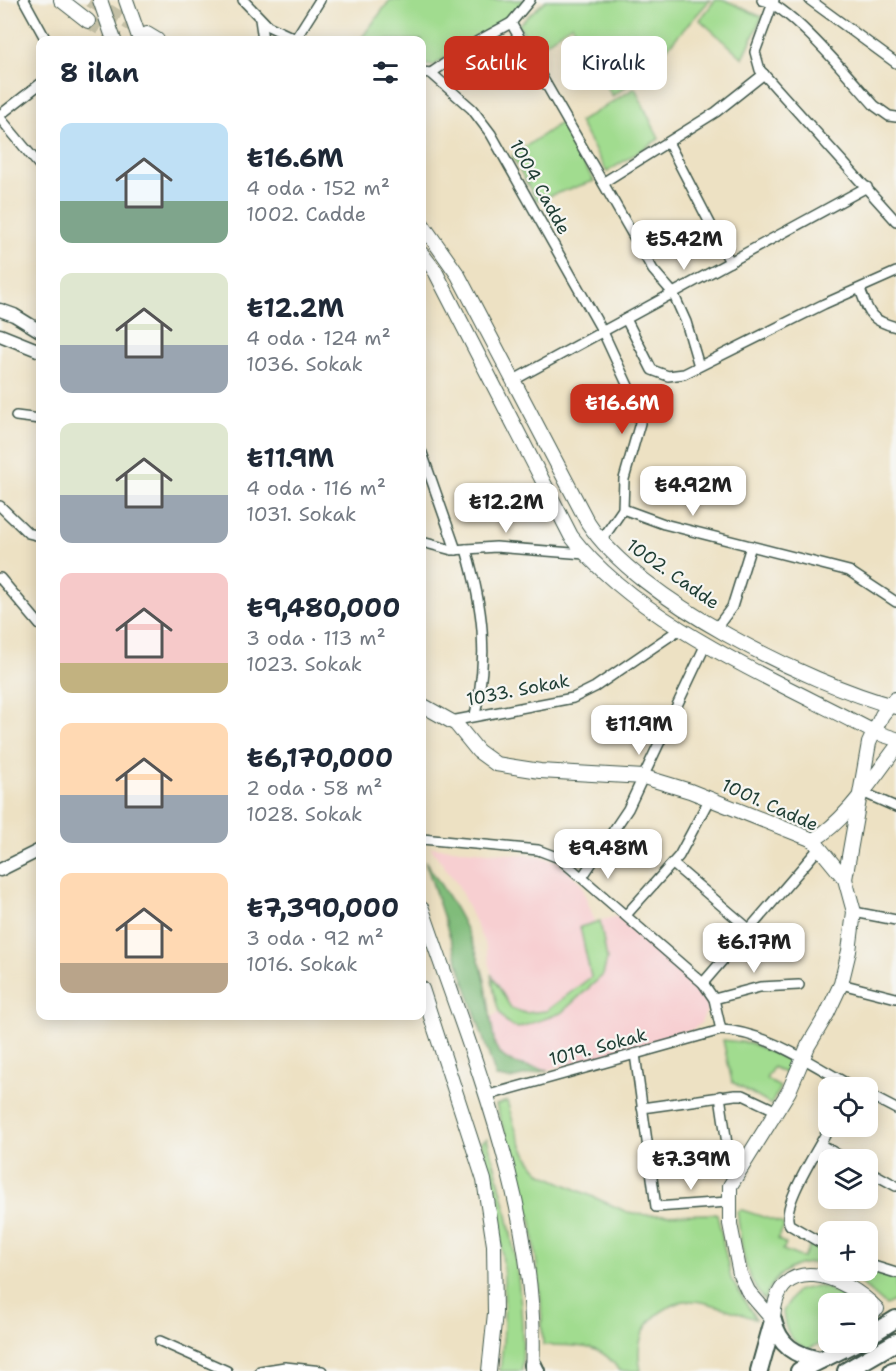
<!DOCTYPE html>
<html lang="tr">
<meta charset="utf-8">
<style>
:root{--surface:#fff;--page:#f6f6f7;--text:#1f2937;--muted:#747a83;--accent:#c8321e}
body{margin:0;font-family:"Shantell Sans",sans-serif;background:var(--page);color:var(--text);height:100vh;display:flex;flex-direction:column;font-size:22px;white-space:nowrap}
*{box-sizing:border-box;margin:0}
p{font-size:20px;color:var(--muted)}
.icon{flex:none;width:33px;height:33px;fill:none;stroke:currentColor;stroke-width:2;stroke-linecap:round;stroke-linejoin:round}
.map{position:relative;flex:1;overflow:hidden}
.side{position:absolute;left:36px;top:36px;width:390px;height:984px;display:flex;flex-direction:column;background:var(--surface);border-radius:12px;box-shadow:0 3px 15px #0003}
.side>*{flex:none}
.guide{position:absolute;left:444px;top:36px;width:362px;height:54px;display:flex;gap:12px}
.fabs{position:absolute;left:818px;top:1077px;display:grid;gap:12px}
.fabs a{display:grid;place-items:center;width:60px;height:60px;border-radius:12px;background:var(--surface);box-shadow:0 3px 15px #0003;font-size:30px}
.price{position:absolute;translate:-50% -51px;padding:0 14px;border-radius:12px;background:#fff;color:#222;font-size:20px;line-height:39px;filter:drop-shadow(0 2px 3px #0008)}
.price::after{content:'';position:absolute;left:50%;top:36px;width:18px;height:14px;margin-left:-9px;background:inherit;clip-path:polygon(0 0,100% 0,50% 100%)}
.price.current{background:var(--accent);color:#fff}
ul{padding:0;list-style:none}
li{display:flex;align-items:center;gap:18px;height:150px;padding:0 24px}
li span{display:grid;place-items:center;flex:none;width:168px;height:120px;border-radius:12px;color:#555}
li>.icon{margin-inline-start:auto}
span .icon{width:72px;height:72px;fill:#fffc;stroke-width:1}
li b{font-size:26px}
h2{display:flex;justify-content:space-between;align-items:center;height:72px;padding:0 24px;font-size:26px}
.chip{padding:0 21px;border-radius:12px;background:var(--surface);box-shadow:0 3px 15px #0003;font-size:21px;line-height:54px}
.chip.current{background:var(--accent);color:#fff}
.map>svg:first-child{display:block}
.built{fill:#f7cfd1}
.green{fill:#a1dc8f;stroke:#608c62;stroke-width:1.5}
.forest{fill:#80bc7a;stroke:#507c57;stroke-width:1.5}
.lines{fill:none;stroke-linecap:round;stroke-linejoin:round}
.secondary-tunnel{stroke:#c4c0a6;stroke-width:14;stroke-dasharray:14 7;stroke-linecap:butt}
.minor-casing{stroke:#3e5649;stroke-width:12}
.tertiary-casing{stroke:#3e5649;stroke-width:15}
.secondary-casing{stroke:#3e5649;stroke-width:16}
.trunk-casing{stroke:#3e5649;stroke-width:20}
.minor{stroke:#fff;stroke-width:9}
.tertiary{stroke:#fff;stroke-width:12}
.secondary{stroke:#fff;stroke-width:14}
.trunk{stroke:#fff;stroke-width:16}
.labels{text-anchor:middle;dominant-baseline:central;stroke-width:4.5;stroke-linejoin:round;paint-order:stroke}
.street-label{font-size:18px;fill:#1f3d34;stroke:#f6f6f2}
</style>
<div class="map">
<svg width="896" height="1371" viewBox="0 0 896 1371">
<rect width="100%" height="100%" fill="#f6f6f2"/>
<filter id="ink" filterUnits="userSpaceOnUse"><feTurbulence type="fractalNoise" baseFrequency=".0167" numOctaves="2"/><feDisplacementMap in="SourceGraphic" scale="12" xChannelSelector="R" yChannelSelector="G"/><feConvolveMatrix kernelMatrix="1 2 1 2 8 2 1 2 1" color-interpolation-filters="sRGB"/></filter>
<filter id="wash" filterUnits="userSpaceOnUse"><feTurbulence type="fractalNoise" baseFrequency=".008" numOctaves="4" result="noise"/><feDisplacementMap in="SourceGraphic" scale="24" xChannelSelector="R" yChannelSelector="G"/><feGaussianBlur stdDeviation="1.35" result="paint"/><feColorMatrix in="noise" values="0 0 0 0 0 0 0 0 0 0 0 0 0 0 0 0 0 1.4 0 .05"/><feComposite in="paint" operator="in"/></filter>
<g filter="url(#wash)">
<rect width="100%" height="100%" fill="#ede1c3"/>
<polygon class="built" points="430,847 536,856 557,861 581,883 595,922 617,916 702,994 707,1001 708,1008 701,1023 694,1029 612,1054 510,1079 499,1079 479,1025 499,1012 486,947 458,885"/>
<g class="green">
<polygon points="390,0 524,0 513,15 433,66 422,64 422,40 360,40"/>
<polygon points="546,0 710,0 641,77 612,96 572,24 536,50 518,25"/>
<polygon points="715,0 725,0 762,17 743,58 700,20"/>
<polygon points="635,88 659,139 607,172 579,122"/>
<polygon points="560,123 594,181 536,200 512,156"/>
<path d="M600,921L607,959L603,975L561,1013L518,1028C495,1023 495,993 491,974L511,1008L525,1013L546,1011L591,977L580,927Z"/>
<polygon points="723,1040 750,1043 793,1062 786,1074 773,1067 766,1079 780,1087 771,1105 732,1082"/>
<path d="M507,1101C514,1126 522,1156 542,1174L627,1212L647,1215L717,1214L731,1279L756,1319C735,1313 707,1299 684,1301C678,1302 672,1306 667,1308C642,1322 635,1344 641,1371H619C602,1341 573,1346 543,1345L541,1301L532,1223L496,1105Z"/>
<path d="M487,1139C510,1214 526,1292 522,1371H500C510,1295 502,1216 481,1142Z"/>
<path d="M742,1210L782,1223L784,1227L777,1239L786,1244L783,1250L803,1258L811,1244L828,1252V1264C796,1259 776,1271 764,1300C743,1276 741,1241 737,1211Z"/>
<polygon points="867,1269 896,1279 896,1300 886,1305 847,1271"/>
<path d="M816,1286L827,1288L856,1303L828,1304V1340L808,1349C790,1343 784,1329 783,1311L796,1291Z"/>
</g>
<path class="forest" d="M425,861C450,898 475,937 485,981C489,1002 491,1024 495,1045C504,1066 527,1066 548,1070L510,1079L496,1077Z"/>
</g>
<g filter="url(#ink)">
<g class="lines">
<g class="secondary-tunnel">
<polyline points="90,0 140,30"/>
<polyline points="88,21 119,40"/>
</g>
<g class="minor-casing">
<g id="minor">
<polyline points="24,0 46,40"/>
<polyline points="243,0 268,26 298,40"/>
<path d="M762,0C790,5 853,82 875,106L889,116L896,117"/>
<polyline points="774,0 755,52 760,70 896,221"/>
<polyline points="810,0 896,63"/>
<polyline points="260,19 263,40"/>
<polyline points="511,23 653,270 673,293 686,322 699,366"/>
<polyline points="296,38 320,0"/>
<polyline points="422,72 431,73 478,41 511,23 530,0"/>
<polyline points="431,73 472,109 491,134 603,332 640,412 640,423 624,479 623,509 601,541"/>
<polyline points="0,115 40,84"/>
<polyline points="0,118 40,166"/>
<polyline points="669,144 730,262"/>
<polyline points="604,182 716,112 764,74"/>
<path d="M860,289C869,313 869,320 896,327"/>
<polyline points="626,319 652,370 668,376 684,374 824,304 896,272"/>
<polyline points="514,380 867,187"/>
<polyline points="16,416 40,419"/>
<polyline points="422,453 456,550"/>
<polyline points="0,506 28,533 40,536"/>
<polyline points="623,509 664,524 849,571 896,602"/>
<polyline points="422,542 452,550 496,547 585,554"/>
<path d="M466,549C483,608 489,654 475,715"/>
<polyline points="0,578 40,625"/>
<polyline points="717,627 732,607 751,546"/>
<polyline points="451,721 573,698 595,687 680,629"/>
<polyline points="862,792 896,807"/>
<polyline points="422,839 538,850 559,858 703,983 714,999 721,1030"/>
<polyline points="673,864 749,929"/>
<polyline points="583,876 628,809 706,644"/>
<polyline points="854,912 896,920"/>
<polyline points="626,915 679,856 710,798"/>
<polyline points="703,983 820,847"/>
<polyline points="841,984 896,998"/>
<polyline points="714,999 760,987 799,985"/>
<polyline points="635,1054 656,1207 728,1202"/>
<polyline points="867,1094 896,1109"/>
<path d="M485,1096L721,1030C768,1032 814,1066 855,1088"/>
<polyline points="720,1096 727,1144 740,1166"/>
<polyline points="642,1108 735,1095 743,1095 777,1111"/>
<polyline points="821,1145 847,1160"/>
<polyline points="867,1170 896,1186"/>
<path d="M828,1247L790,1225C778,1208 821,1145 830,1126"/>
<polyline points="867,1264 896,1273"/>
<polyline points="160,1341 227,1371"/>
<polyline points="260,1371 285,1367 322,1371"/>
</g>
</g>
<g class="tertiary-casing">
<g id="tertiary">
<polyline points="0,310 14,315 40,331"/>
<polyline points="0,335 40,351"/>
<polyline points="0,870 40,850"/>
</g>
</g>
<g class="secondary-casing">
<g id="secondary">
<polyline points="61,0 88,21"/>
<polyline points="100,0 114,40"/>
<polyline points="126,0 140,40"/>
<polyline points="147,34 157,40"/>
<path d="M422,224L458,275L588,523C638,600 807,683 896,707"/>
<path d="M422,254L435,271L571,536C637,623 778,681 874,732L896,739"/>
<polyline points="422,705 456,724 478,751 496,764 540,771 644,777 690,791 813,840 845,879 854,912 849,951 841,984 827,1014 808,1046 789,1091 730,1186 730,1224 740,1274 748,1291 773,1320"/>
<path d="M813,840C845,822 874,777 896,748"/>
<polyline points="845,879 869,743 882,715 895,699"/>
<path d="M422,909C471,1053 541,1216 532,1371"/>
<polyline points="422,989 484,1180 494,1245 495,1313 489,1371"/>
<path d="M773,1320C776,1249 845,1275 877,1309"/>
</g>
</g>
<g class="trunk-casing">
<g id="trunk">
<path d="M773,1320C779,1346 795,1355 820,1360"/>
<polyline points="867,1337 896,1319"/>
<polyline points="533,1365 536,1371"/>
<polyline points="759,1371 773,1321"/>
<polyline points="799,1371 857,1342"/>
<polyline points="846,1371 896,1342"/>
<polyline points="892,1371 896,1370"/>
</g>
</g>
<use href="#minor" class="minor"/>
<use href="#tertiary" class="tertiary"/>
<use href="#secondary" class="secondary"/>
<use href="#trunk" class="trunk"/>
</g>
</g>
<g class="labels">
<g class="street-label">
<text transform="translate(540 187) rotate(61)">1004 Cadde</text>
<text transform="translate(673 574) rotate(35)">1002. Cadde</text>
<text transform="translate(518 690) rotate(-11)">1033. Sokak</text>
<text transform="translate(770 805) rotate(24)">1001. Cadde</text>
<text transform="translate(598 1047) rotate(-15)">1019. Sokak</text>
</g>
</g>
</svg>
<div class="fabs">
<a><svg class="icon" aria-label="locate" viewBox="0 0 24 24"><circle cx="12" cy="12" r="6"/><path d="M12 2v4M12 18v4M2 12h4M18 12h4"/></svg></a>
<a><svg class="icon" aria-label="layers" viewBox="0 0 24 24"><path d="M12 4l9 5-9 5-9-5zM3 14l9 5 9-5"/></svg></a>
<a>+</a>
<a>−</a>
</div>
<b class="price" style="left:684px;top:271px">₺5.42M</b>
<b class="price current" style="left:622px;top:435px">₺16.6M</b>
<b class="price" style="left:693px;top:517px">₺4.92M</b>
<b class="price" style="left:506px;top:534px">₺12.2M</b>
<b class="price" style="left:639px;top:756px">₺11.9M</b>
<b class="price" style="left:608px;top:880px">₺9.48M</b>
<b class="price" style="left:754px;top:974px">₺6.17M</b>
<b class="price" style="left:691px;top:1191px">₺7.39M</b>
<div class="guide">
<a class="chip current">Satılık</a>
<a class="chip">Kiralık</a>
</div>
<section class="side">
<h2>8 ilan<svg class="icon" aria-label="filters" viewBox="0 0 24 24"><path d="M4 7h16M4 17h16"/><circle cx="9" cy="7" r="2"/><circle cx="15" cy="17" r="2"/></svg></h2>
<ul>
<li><span style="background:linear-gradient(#bfe0f5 65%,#7fa58c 0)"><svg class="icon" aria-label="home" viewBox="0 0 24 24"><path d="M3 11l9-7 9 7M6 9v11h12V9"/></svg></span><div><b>₺16.6M</b><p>4 oda · 152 m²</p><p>1002. Cadde</p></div></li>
<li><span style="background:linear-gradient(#dfe7d0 60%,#9aa5b1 0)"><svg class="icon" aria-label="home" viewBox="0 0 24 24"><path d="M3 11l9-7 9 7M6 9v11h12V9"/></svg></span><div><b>₺12.2M</b><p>4 oda · 124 m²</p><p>1036. Sokak</p></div></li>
<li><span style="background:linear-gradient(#dfe7d0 60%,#9aa5b1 0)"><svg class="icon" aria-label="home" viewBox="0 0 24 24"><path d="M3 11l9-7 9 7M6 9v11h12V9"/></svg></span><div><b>₺11.9M</b><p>4 oda · 116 m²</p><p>1031. Sokak</p></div></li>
<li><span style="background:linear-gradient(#f6c9c9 75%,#c2b280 0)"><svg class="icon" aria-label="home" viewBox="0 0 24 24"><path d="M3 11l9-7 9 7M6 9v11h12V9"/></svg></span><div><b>₺9,480,000</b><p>3 oda · 113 m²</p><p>1023. Sokak</p></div></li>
<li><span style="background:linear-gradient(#ffd9b3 60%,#9aa5b1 0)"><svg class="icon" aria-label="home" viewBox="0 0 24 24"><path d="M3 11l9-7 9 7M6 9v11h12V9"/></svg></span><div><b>₺6,170,000</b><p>2 oda · 58 m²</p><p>1028. Sokak</p></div></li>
<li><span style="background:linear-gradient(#ffd9b3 75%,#b9a48a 0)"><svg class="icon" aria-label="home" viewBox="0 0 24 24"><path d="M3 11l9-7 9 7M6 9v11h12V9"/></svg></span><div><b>₺7,390,000</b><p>3 oda · 92 m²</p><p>1016. Sokak</p></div></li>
</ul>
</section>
</div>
